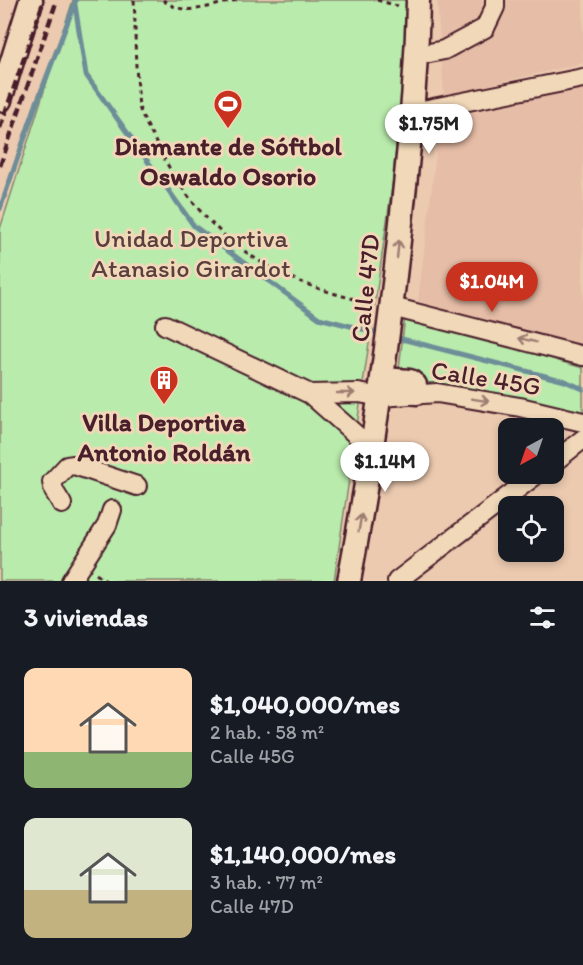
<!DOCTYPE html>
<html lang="es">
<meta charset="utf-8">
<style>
:root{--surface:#171b24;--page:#242831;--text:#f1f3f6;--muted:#9ea1a6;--accent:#c8321e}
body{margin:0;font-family:Itim,sans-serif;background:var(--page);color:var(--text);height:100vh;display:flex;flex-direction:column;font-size:22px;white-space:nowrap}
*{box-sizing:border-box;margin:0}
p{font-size:20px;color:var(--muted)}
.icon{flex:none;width:33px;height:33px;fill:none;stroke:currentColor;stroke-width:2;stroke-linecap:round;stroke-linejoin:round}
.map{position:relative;height:581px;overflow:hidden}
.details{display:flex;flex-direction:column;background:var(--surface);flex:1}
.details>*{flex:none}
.needle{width:39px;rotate:220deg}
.controls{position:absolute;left:498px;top:418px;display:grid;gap:12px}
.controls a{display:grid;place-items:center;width:66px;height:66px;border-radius:12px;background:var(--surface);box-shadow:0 3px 9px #0003;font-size:30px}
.price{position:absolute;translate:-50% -51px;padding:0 14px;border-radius:21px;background:#fff;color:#222;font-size:20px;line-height:39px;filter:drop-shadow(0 2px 3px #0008)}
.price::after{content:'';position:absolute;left:50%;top:36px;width:18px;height:14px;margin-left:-9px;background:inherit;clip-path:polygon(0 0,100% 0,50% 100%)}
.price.on{background:var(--accent);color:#fff}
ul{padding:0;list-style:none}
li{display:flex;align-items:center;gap:18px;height:150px;padding:0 24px}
li span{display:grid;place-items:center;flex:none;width:168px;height:120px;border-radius:12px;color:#555}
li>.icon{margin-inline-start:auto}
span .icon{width:72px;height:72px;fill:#fffc;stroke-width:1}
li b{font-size:26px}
h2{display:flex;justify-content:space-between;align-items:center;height:72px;padding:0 24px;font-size:26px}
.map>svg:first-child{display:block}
.built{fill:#e6bda7}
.green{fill:#b9ebac;stroke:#82856c;stroke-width:1.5}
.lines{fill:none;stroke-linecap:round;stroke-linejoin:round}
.stream{stroke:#6d8d98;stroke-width:5}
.minor-casing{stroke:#4a1f2b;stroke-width:22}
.major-casing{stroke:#4a1f2b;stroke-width:27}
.path{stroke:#4a1f2b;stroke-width:3;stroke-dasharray:4.5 4.5;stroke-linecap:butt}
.minor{stroke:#f0d8b8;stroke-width:18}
.major{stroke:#f0d8b8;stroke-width:22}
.rail{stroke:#4a1f2b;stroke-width:4.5;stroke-dasharray:9 4.5;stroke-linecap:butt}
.oneway{stroke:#9d7c72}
.labels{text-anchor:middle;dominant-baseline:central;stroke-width:6;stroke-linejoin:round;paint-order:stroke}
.poi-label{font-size:26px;font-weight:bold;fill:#4a1f2b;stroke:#f0d8b8}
.park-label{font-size:26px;fill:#5b3e3e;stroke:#f0d8b8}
.street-label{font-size:26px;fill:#4a1f2b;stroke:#f0d8b8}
</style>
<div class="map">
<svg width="583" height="581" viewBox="0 0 583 581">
<rect width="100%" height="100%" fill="#eccab0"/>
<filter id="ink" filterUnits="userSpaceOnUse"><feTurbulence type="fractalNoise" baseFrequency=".0167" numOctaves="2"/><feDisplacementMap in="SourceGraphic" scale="12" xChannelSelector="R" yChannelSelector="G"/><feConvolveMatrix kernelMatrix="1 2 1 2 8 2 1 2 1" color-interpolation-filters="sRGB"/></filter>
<g filter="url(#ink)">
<g class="built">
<polygon points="437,0 583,0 583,63 444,95"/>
<polygon points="583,87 583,350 418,301 440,120"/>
</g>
<g class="green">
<polygon points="73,0 411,0 392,187 334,581 0,581 0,229"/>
<polygon points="405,316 583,368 583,415 398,378"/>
</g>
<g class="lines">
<g class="stream">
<polyline points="75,5 86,75 194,226 319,318 382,334"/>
<polyline points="0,209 36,105 76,0"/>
<polyline points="394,337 565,381 583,389"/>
</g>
<g class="minor-casing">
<g id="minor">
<polyline points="415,56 444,50 485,28 495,7 495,0"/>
<polyline points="413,112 583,78"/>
<polyline points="392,307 583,356"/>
<polyline points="165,325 310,394 371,448"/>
<polyline points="310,394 359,393 381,397 437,393 520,407 583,422"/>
<polyline points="554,462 583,439"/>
<polyline points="62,504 54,491 52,482 67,466 74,465 137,486"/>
<polyline points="71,581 107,525 112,510"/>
<polyline points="397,581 537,474"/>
</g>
</g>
<g class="major-casing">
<g id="major">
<polyline points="0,100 31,0"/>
<polyline points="383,379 410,381 415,385 416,393"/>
<path d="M349,581C372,459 389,336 402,213C410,142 417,71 418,0"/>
</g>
</g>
<g class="path">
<path d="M134,0C136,29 134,58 138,87C138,94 138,103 140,110C144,121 151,132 156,143C202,237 271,282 372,303"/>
<path d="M163,0C187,19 212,4 238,0"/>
<polyline points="377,0 398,6"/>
<polyline points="96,574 106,581"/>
</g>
<use href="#minor" class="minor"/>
<use href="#major" class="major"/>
<g class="rail">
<polyline points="0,128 44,0"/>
<polyline points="0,166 57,0"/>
</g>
</g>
<defs><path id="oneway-shaft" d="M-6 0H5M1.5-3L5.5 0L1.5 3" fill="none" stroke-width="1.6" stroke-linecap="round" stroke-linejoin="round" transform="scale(1.5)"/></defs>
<g class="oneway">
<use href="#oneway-shaft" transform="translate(398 249) rotate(-84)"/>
<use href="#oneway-shaft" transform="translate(527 340) rotate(-166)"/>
<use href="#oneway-shaft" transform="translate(346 393)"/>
<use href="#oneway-shaft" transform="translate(480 400) rotate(9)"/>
<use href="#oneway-shaft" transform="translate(360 523) rotate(-81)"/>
</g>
</g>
<defs>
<g id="stadium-pin" transform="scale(1.5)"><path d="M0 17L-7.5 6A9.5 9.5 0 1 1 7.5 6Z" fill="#c8321e" stroke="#f0d8b8"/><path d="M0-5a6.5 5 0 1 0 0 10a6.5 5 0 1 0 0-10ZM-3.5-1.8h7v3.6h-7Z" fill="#fff"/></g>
<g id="building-pin" transform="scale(1.5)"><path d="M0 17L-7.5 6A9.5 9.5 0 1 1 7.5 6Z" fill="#c8321e" stroke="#f0d8b8"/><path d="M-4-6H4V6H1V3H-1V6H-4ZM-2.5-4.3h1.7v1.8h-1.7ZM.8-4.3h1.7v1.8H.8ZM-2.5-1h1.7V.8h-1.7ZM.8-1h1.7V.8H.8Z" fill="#fff"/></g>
</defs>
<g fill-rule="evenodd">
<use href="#stadium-pin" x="228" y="104"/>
<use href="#building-pin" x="164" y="380"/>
</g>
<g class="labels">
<g class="poi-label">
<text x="228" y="146">Diamante de Sóftbol<tspan x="228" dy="30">Oswaldo Osorio</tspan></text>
<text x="164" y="422">Villa Deportiva<tspan x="164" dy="30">Antonio Roldán</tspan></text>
</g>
<g class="park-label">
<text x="191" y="238">Unidad Deportiva<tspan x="191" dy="30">Atanasio Girardot</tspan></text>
</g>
<g class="street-label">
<text transform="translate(365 288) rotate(-84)">Calle 47D</text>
<text transform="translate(486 378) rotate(9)">Calle 45G</text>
</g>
</g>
</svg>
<div class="controls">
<a><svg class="needle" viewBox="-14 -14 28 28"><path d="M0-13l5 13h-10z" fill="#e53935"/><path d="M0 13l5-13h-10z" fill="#9ea1a6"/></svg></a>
<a><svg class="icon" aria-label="locate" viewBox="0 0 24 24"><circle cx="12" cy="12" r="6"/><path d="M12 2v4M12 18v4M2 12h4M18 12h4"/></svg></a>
</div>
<b class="price" style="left:429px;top:155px">$1.75M</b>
<b class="price on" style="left:492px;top:313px">$1.04M</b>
<b class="price" style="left:385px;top:493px">$1.14M</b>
</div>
<section class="details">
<h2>3 viviendas<svg class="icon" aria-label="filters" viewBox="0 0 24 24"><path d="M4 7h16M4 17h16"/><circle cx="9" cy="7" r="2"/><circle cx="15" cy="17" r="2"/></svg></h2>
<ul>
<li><span style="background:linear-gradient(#ffd9b3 70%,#8fb573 0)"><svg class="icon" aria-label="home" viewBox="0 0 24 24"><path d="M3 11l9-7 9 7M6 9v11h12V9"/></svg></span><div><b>$1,040,000/mes</b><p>2 hab. · 58 m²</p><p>Calle 45G</p></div></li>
<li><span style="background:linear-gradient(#dfe7d0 60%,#c2b280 0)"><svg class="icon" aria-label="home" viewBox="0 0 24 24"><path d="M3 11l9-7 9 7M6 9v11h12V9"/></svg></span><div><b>$1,140,000/mes</b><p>3 hab. · 77 m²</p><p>Calle 47D</p></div></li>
</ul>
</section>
